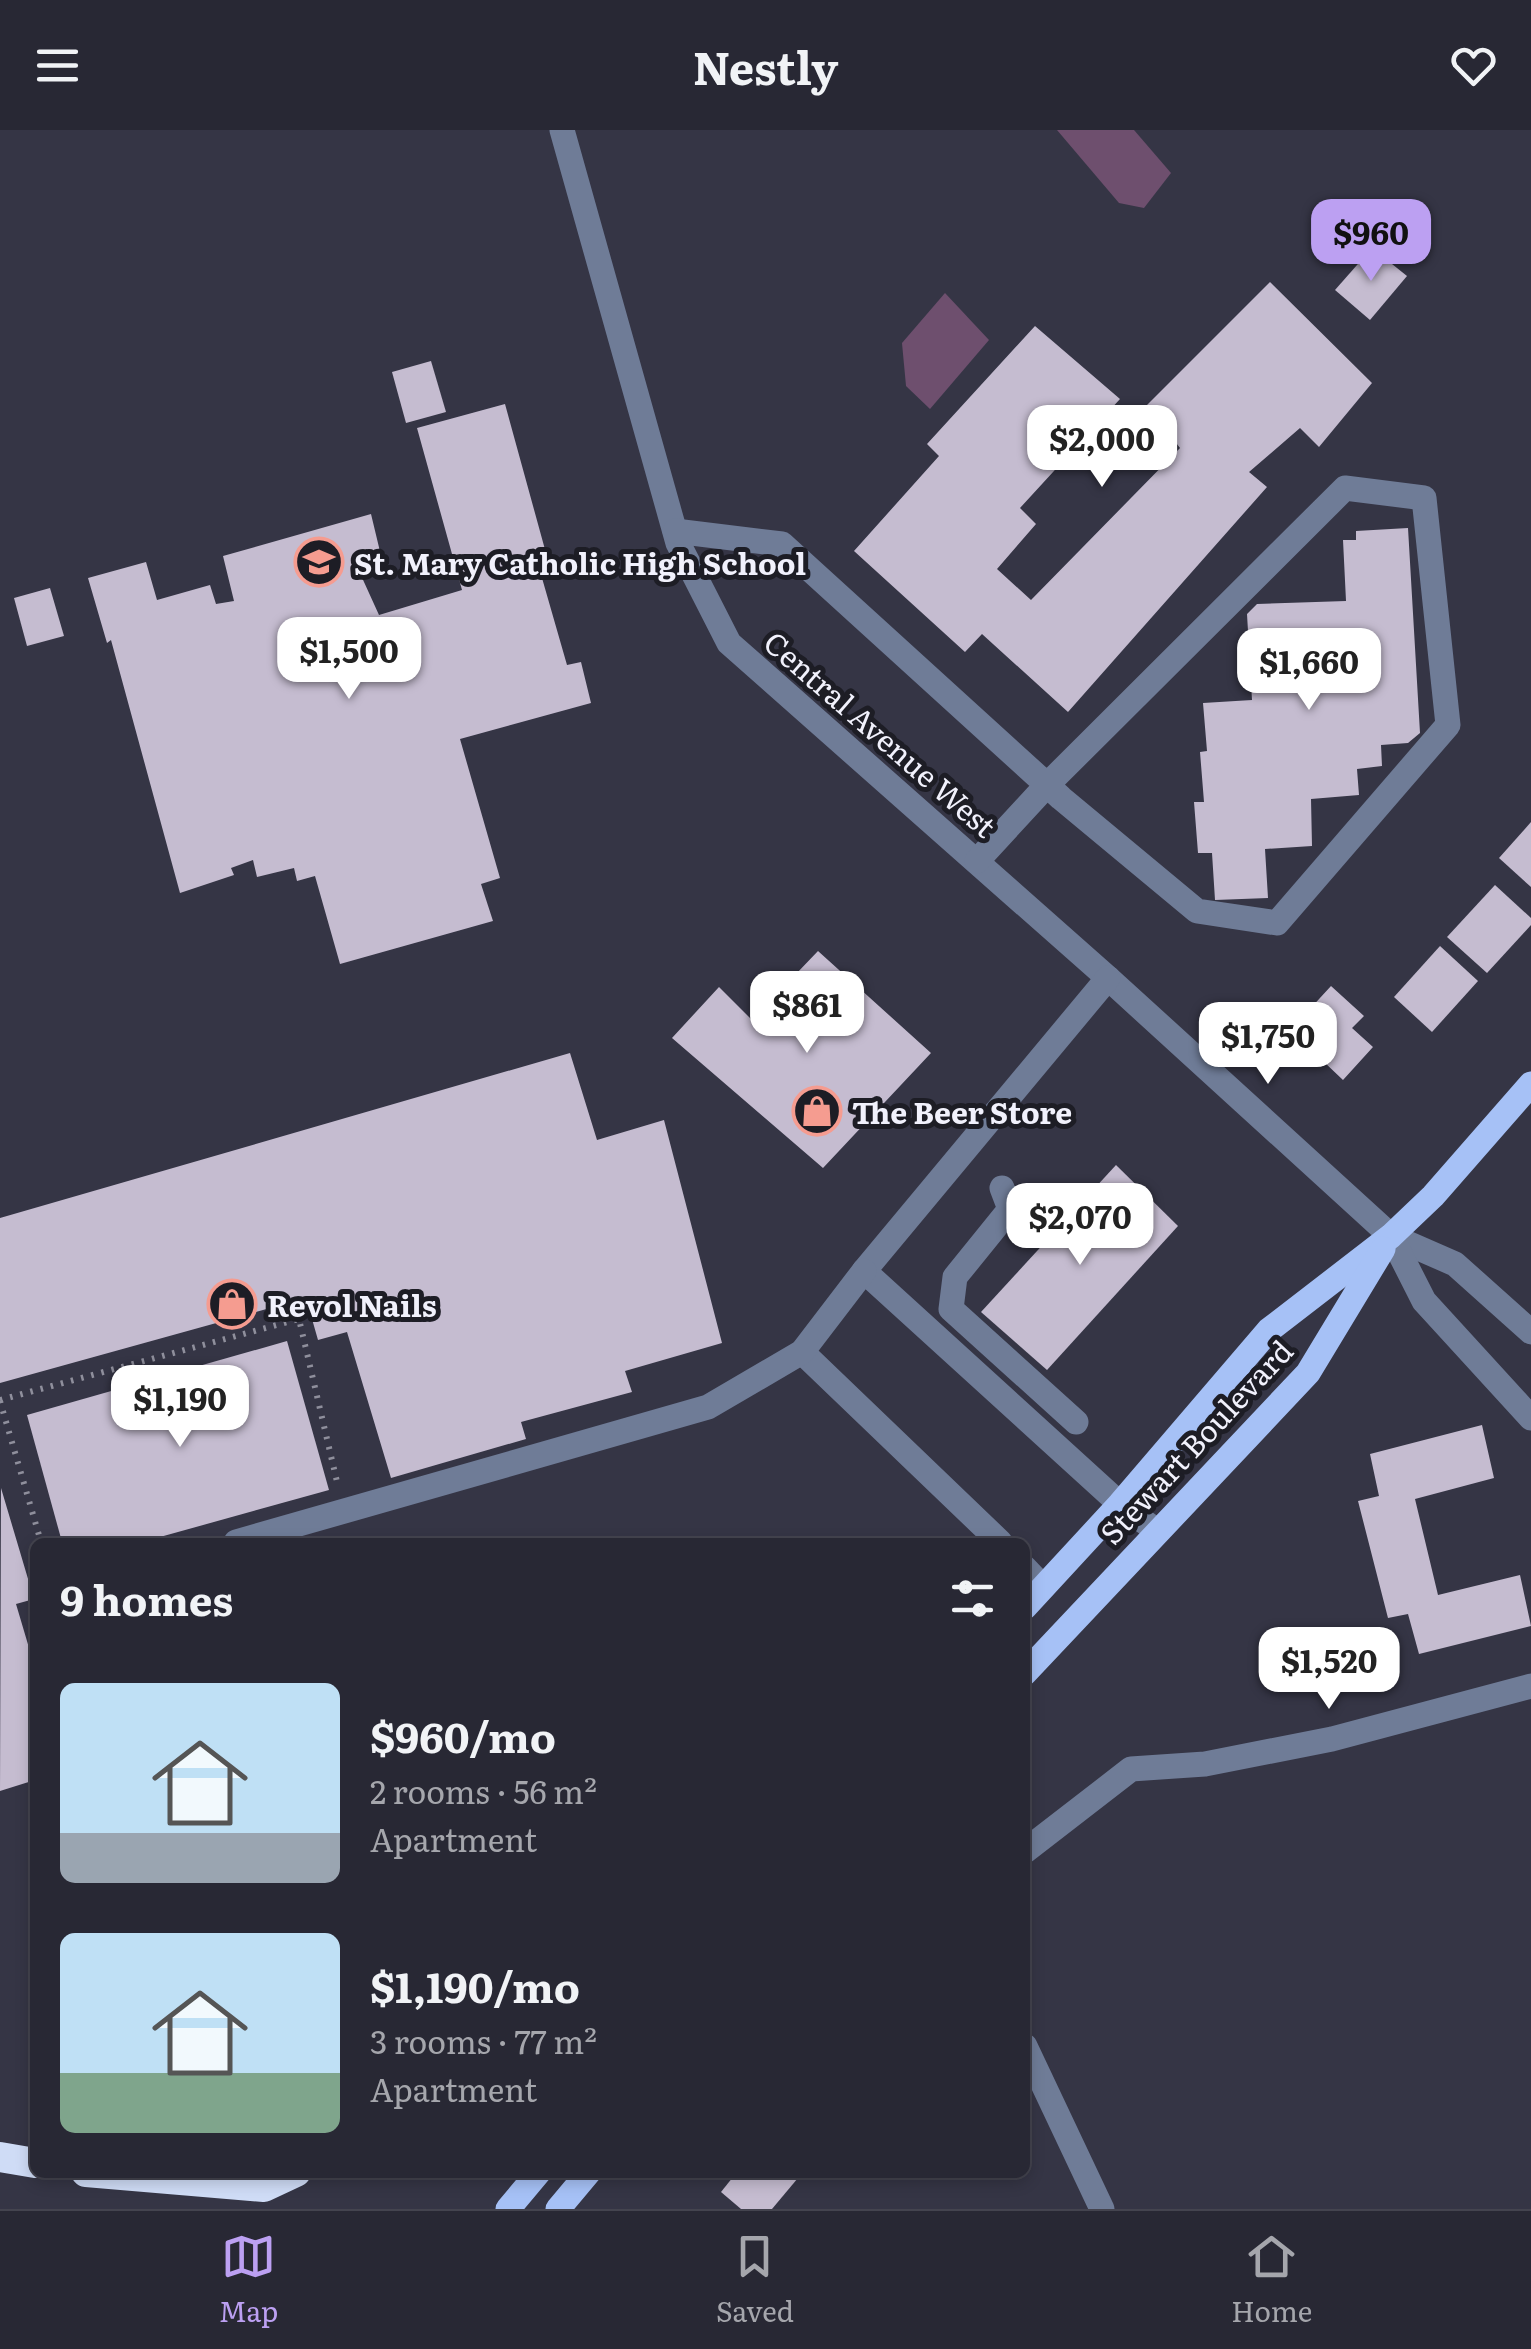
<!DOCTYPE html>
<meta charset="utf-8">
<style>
:root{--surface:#282834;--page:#343440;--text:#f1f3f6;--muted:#a5a6ac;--line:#44444f;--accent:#bca0f2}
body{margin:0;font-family:Literata,serif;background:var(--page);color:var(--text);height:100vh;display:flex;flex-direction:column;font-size:38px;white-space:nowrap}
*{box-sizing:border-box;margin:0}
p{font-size:32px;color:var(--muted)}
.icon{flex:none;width:55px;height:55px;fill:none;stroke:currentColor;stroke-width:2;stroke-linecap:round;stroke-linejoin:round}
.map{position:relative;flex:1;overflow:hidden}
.side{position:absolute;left:30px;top:1408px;width:1000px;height:640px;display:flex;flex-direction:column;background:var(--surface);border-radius:15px;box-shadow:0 5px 15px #0003,0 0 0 2px var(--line)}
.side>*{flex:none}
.price{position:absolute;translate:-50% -85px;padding:0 22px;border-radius:20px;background:#fff;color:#222;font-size:32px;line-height:65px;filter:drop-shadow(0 2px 5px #0008)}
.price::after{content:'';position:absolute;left:50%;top:60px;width:30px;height:22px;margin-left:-15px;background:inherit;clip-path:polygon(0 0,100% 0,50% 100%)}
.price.active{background:var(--accent);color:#111}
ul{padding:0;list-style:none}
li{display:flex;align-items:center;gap:30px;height:250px;padding:0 30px}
li span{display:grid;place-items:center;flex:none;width:280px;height:200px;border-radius:15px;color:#555}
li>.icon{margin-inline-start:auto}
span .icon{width:120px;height:120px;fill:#fffc;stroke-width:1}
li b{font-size:42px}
h2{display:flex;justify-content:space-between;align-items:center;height:120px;padding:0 30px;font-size:42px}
header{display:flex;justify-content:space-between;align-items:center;height:130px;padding:0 30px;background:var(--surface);font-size:45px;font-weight:700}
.tab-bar{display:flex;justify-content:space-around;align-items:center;height:140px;border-top:2px solid var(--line);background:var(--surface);font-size:28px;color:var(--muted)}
.tab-bar a{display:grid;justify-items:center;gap:5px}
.tab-bar .active{color:var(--accent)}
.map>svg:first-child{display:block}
.green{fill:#6e4f6e}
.building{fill:#c5bcd0}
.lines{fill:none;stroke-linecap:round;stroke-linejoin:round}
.path{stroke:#8f8f9c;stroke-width:6;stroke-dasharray:2.5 8;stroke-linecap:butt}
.minor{stroke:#6f7c97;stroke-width:25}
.major{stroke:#a6c1f6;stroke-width:25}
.highway{stroke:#cfdcf6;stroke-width:30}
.labels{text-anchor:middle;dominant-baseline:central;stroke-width:10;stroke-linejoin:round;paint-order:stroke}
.poi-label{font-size:30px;font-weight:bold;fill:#f1f1fc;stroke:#1d1d25;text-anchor:start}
.street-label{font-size:30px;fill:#f1f1fc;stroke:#1d1d25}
</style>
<header><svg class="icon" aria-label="menu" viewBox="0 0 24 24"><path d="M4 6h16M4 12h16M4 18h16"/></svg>Nestly<svg class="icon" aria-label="heart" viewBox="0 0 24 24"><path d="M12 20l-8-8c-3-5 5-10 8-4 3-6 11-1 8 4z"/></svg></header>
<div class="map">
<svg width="1531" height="2079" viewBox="0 0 1531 2079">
<rect width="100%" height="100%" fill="#353545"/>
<g class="green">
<polygon points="1057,0 1134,0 1171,43 1144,78 1119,73"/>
<polygon points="945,163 989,210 930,279 906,256 902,213"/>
</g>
<g class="building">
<polygon points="1372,118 1407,146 1370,190 1335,160"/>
<polygon points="1270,152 1372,253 1319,317 1300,298 1249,342 1267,357 1068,582 982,504 965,522 854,421 939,326 927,314 1035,196 1120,269 1020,378 1036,394 997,439 1031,470 1180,318 1147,275"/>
<polygon points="431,231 446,282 406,293 392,242"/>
<polygon points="505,274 552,445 542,448 567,535 581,532 591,573 460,609 500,748 481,754 493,791 340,834 315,746 297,751 294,738 257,747 253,730 231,738 234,745 180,763 111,510 107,513 88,448 146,432 157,470 210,455 216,474 234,471 223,426 371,384 383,434 359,441 379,485 462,460 417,298"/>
<polygon points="1408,398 1420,603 1408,613 1381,615 1382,636 1357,639 1359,665 1311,669 1312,716 1265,719 1268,768 1215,770 1212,723 1198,723 1194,672 1204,672 1200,622 1207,621 1203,573 1252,570 1247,484 1257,474 1346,471 1343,410 1356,410 1356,401"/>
<polygon points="50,458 64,506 27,516 14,468"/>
<polygon points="1531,692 1531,757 1499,728"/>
<polygon points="1495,755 1531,788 1531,795 1487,843 1447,807"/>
<polygon points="1440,816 1478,851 1432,902 1394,867"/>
<polygon points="818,821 931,923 823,1038 672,908 719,857 752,890"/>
<polygon points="1331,856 1364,886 1352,898 1373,917 1343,950 1323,931 1319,935 1286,905"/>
<polygon points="570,923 597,1010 664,990 722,1213 625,1241 632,1262 521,1292 526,1309 391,1348 347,1202 318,1210 306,1168 0,1253 0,1088"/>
<polygon points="1116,1035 1178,1096 1047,1240 981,1182"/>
<polygon points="287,1211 329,1360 142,1412 62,1412 27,1285"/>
<polygon points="1482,1295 1494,1348 1415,1369 1438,1465 1520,1445 1531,1496 1419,1524 1408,1484 1388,1488 1358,1371 1379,1366 1370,1324"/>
<polygon points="1,1358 34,1469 16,1474 35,1538 35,1650 0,1661"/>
<polygon points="737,2042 803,2042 772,2079 741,2079 721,2062"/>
</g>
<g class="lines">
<g class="path">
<polyline points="0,1270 299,1189 338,1356"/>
<polyline points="0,1271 41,1412"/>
</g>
<g class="minor">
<polyline points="562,0 678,413 729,513 1108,848 1391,1106 1455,1134 1531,1202"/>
<polyline points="675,401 782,414 1047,655 1061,668 1197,781 1277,793 1448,595 1424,368 1345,358 1047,655 977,731"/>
<polyline points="1108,848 864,1141 1120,1374 1157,1401"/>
<polyline points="1002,1058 1010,1079 955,1147 951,1179 1076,1292"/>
<polyline points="1391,1106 1424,1171 1531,1288"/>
<polyline points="802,1222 1000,1412"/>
<polyline points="236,1412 708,1277 802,1222 864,1141"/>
<polyline points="1025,1438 1043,1457"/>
<polyline points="1025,1721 1131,1639 1205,1634 1332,1609 1531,1556"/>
<polyline points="1025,1916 1102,2079"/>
</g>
<g class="major">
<polyline points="1025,1477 1120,1374 1269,1200 1391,1106 1433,1066 1531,954"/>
<polyline points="1025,1543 1308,1243 1383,1119"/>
<polyline points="508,2079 539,2042"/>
<polyline points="558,2079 589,2042"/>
</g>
<g class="highway">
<polyline points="0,2027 35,2033"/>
<polyline points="86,2042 264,2057 296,2042"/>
</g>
</g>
<defs>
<g id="school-ring" transform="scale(2.5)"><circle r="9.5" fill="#1d1d25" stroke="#f59c90" stroke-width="1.5"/><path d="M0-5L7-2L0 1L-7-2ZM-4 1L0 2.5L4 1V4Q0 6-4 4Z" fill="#f59c90"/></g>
<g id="shop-ring" transform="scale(2.5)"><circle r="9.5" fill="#1d1d25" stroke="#f59c90" stroke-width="1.5"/><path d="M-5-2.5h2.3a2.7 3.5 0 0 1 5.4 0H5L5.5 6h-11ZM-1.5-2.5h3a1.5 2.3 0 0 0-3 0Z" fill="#f59c90"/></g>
</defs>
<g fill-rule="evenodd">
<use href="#school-ring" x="319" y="432"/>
<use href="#shop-ring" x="817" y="981"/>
<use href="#shop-ring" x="232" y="1174"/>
</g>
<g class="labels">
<g class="poi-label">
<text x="354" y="432">St. Mary Catholic High School</text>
<text x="852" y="981">The Beer Store</text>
<text x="267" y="1174">Revol Nails</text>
</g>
<g class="street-label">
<text transform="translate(881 603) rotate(41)">Central Avenue West</text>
<text transform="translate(1195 1311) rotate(-47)">Stewart Boulevard</text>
</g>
</g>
</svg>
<b class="price active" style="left:1371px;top:154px">$960</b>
<b class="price" style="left:1102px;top:360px">$2,000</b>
<b class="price" style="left:349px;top:572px">$1,500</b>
<b class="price" style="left:1309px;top:583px">$1,660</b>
<b class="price" style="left:807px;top:926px">$861</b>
<b class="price" style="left:1268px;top:957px">$1,750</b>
<b class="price" style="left:1080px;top:1138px">$2,070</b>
<b class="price" style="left:180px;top:1320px">$1,190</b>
<b class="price" style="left:1329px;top:1582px">$1,520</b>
<section class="side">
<h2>9 homes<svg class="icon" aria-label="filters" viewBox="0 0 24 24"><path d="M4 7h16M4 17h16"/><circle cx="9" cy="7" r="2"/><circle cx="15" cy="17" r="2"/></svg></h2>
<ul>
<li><span style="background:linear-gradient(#bfe0f5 75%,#9aa5b1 0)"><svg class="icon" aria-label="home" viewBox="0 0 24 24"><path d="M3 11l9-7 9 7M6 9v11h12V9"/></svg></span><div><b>$960/mo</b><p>2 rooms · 56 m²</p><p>Apartment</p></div></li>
<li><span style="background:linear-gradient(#bfe0f5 70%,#7fa58c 0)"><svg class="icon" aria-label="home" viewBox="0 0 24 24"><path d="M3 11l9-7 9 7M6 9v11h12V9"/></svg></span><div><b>$1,190/mo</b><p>3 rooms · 77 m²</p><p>Apartment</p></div></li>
</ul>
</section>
</div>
<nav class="tab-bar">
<a class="active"><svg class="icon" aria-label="map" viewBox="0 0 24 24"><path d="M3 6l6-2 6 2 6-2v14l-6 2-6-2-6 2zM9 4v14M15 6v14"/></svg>Map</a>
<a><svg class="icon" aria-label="saved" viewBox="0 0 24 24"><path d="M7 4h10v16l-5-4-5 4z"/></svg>Saved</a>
<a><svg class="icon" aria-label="home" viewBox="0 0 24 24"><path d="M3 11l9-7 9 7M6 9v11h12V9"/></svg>Home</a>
</nav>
